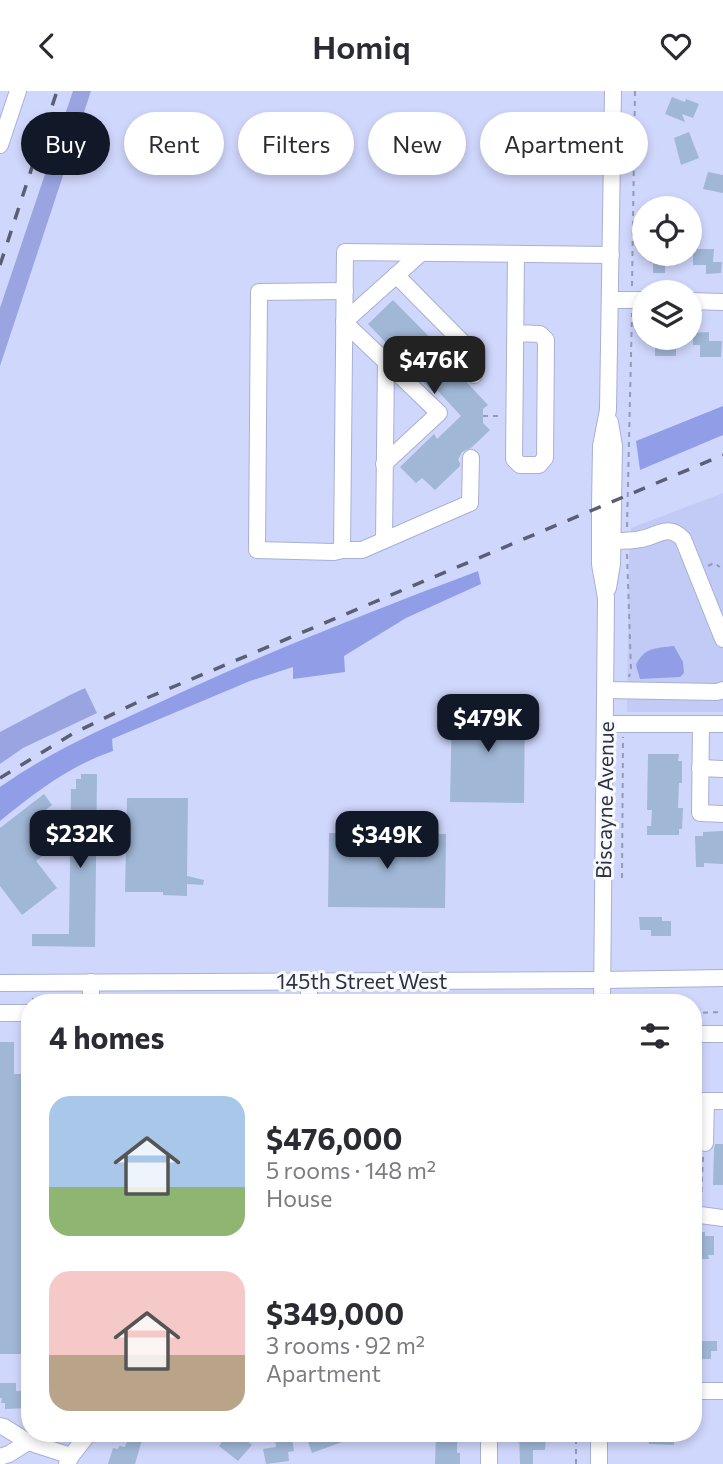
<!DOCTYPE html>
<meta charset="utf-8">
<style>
:root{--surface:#fff;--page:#f7f7f7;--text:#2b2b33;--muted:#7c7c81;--accent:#111827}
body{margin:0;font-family:Commissioner,sans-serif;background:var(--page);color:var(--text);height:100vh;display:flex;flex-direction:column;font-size:26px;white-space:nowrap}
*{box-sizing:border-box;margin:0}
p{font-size:23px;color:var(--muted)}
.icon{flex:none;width:38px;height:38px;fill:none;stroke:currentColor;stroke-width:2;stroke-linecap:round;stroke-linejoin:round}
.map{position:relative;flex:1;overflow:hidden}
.drawer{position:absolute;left:21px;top:903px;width:681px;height:448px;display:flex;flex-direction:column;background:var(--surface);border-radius:28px;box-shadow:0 4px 10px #0003}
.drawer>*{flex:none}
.banner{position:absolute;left:21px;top:21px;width:682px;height:63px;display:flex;gap:14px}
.tools{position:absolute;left:632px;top:105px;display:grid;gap:14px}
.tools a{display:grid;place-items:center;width:70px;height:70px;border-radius:50%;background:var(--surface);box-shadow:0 4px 10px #0003;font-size:35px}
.price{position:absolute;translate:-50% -60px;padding:0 16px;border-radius:14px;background:var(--accent);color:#fff;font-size:23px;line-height:46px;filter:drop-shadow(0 2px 4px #0008)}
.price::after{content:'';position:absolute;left:50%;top:42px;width:21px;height:16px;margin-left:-10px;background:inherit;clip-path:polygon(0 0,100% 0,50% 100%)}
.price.selected{background:#222;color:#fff}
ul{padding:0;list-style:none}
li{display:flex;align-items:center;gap:21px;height:175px;padding:0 28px}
li span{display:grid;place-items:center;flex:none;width:196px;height:140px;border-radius:21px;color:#555}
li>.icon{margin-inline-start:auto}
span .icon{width:84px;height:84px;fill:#fffc;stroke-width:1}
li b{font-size:30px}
h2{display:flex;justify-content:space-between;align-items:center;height:84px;padding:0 28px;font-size:30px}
.pill{padding:0 24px;border-radius:32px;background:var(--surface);box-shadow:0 4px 10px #0003;font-size:24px;line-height:63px}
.pill.selected{background:var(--accent);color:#fff}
header{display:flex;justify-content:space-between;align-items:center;height:91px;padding:0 28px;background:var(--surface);font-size:32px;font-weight:600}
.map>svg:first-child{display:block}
.built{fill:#c2cbf5}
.green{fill:#99a4e0}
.forest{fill:#919ee7}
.building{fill:#a0b7d6}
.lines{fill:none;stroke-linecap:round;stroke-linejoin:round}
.minor-casing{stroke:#a8b0d3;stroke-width:18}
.path{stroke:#949ab7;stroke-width:2;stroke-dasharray:5 5;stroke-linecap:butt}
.minor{stroke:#fff;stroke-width:16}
.rail{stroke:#5b5f73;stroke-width:3.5;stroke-dasharray:12 12;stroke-linecap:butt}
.labels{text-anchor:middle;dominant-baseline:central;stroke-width:6;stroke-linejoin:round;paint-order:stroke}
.street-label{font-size:21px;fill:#2e313f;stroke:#f9fafe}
</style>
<header><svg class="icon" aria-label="back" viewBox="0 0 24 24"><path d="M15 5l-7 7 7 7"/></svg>Homiq<svg class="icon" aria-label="heart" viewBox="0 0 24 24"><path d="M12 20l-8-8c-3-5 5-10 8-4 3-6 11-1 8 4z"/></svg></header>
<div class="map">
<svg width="723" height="1373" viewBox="0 0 723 1373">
<rect width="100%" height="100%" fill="#d0d7fc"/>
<polygon class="built" points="723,402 723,621 627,621 629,462 631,437"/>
<g class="green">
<polygon points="73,0 91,0 0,275 0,217"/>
<polygon points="85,597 97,622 23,657 0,673 0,641 70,604"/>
</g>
<g class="forest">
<polygon points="723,315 723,344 640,379 636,350"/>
<path d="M478,480L481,493L406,527L344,565L345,581L293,588V576L250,590L112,648L113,660C69,675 36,701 0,730V696C48,662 102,638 154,614C260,564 369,521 478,480Z"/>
<path d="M674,555L683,571L684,582L680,586L640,588L636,574C644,556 657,557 674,555Z"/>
</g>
<g class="building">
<polygon points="672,6 685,11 686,8 699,13 693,27 682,23 685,31 665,23"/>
<polygon points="689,41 699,67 681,74 674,47"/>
<polygon points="708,81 723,84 723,102 703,98"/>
<polygon points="693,158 714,158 713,171 722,171 721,182 706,183 706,174 693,174"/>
<polygon points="650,163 674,163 674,172 668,172 668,174 665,174 665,182 653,182 653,172 650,172"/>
<polygon points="393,209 461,278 458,282 488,314 483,318 483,332 490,339 471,357 462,361 458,369 460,372 460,375 435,399 422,387 416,392 400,376 434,343 437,348 461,325 438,300 435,303 368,233"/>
<polygon points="709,241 709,250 722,250 721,266 700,266 700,254 693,254 693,242"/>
<polygon points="655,247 670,247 670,251 676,251 676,265 655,265"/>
<polygon points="452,614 525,615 524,712 450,711"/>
<polygon points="648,663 679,663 678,670 682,670 682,692 679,692 678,717 683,717 682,738 679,738 679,744 647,744 647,735 651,735 652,719 647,719"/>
<polygon points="81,683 97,683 95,856 32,855 32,843 69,843 71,698 76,698 76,688 81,688"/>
<polygon points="44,703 52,714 37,726 58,753 36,770 57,797 22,824 0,795 0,737"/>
<polygon points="127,707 188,707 187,785 204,789 203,794 187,793 187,805 163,804 163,801 125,801"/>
<polygon points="723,740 723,773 704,772 704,776 696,776 695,745 703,745 703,741"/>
<polygon points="329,742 446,743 445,817 328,816"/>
<polygon points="639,826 662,826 662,830 671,830 671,845 651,845 651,839 640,839"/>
<polygon points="0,951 14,951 14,983 30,983 30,1143 26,1143 26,1263 0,1263"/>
<polygon points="715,1053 723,1053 723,1094 713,1094 714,1058"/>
<polygon points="693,1141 705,1141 705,1145 714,1145 714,1164 708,1164 709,1168 693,1168"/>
<polygon points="696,1250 717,1250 717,1260 711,1260 711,1268 697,1268"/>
<polygon points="0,1292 16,1292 16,1300 30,1300 30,1317 5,1318 5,1312 1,1312 2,1307 0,1307"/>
<polygon points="130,1342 144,1342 135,1373 108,1373 113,1357 118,1358 119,1355 125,1356"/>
<polygon points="229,1342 238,1342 252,1354 238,1370 219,1355"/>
<polygon points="312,1342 364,1342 364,1343 312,1362 306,1345"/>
<polygon points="436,1342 457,1342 457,1362 460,1362 460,1373 435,1373"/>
<polygon points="524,1342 546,1342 545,1359 533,1359 533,1373 520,1373 519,1344 524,1344"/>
<polygon points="649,1342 674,1342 674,1354 649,1353"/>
<polygon points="292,1347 294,1360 288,1361 289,1370 266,1373 263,1358 276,1356 275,1348"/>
</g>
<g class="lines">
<g class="minor-casing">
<g id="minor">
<polyline points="0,54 18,0"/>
<polyline points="396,184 474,263 474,284"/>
<polyline points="610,209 644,209"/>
<polyline points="690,210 723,211"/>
<polyline points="516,242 540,243 546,249 545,367 539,374 520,374 514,368 516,163"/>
<polyline points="471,367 470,412 362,459 342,459 345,161 611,164"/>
<polyline points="384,373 439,322 386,271"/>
<polyline points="384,449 386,271 344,231 421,162"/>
<path d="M613,450C622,450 632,450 641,448C658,445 668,432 683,448L723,548"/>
<polyline points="342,459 334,461 257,459 259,201 345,200"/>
<polyline points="608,497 612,473 614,355 610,331"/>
<polyline points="606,599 717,601 723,599"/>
<polyline points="605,633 723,633"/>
<polyline points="701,633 700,722 723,723"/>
<polyline points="700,677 723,678"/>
<polyline points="91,891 91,912"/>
<polyline points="0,892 602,889 723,887"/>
<polyline points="309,912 309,889"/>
<polyline points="602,912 606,507 600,473 600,416 601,355 608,319 613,0"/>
<polyline points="0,922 30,922"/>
<polyline points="693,943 723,943"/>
<polyline points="693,1010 723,1010"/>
<polyline points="705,1052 706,1010"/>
<polyline points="693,1123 723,1127"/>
<polyline points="693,1300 723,1300"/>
<polyline points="0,1335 4,1336 28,1351 71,1365"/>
<polyline points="0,1366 9,1363 28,1351"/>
<polyline points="67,1373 71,1365 89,1342"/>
<polyline points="489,1373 489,1342"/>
<polyline points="599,1373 599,1342"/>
</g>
</g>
<g class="path">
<polyline points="632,195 635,0"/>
<polyline points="483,325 500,325"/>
<polyline points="627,436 632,222"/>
<polyline points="627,463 631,578 629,586"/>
<polyline points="708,475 714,472 720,476"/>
<polyline points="622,787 623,646"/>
<polyline points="581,904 581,912"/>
<polyline points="626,905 633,912"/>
<polyline points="616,906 626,905"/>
<polyline points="322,907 590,908"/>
<polyline points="32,908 79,908"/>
<polyline points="105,908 296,906"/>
<polyline points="693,922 723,921"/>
<polyline points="701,1111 703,1065"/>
<polyline points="576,1373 576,1342"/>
</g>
<use href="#minor" class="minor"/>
<g class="rail">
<polyline points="0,174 57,0"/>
<polyline points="0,687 74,642 142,609 723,364"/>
</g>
</g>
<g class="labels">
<g class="street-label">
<text transform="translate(604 709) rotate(-89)">Biscayne Avenue</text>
<text x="362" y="889">145th Street West</text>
</g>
</g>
</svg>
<div class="tools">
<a><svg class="icon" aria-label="locate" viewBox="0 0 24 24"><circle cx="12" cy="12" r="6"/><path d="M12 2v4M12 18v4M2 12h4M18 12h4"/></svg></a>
<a><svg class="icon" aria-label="layers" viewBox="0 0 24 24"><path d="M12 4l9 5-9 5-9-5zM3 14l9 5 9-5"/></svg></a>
</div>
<b class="price selected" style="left:434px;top:305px">$476K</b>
<b class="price" style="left:488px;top:663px">$479K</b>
<b class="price" style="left:80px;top:779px">$232K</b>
<b class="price" style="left:387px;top:780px">$349K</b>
<div class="banner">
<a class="pill selected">Buy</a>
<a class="pill">Rent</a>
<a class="pill">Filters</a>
<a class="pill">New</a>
<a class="pill">Apartment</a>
</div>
<section class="drawer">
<h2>4 homes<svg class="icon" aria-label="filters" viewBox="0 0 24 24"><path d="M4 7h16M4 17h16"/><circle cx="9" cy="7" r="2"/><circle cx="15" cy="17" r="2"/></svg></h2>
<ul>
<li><span style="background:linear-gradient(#a9c7e8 65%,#8fb573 0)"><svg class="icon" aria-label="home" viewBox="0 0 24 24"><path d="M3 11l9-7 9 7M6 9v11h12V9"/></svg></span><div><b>$476,000</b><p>5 rooms · 148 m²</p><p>House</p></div></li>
<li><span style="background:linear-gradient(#f6c9c9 60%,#b9a48a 0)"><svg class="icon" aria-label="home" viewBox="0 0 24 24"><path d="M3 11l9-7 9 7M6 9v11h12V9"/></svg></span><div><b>$349,000</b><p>3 rooms · 92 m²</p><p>Apartment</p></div></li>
</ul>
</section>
</div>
